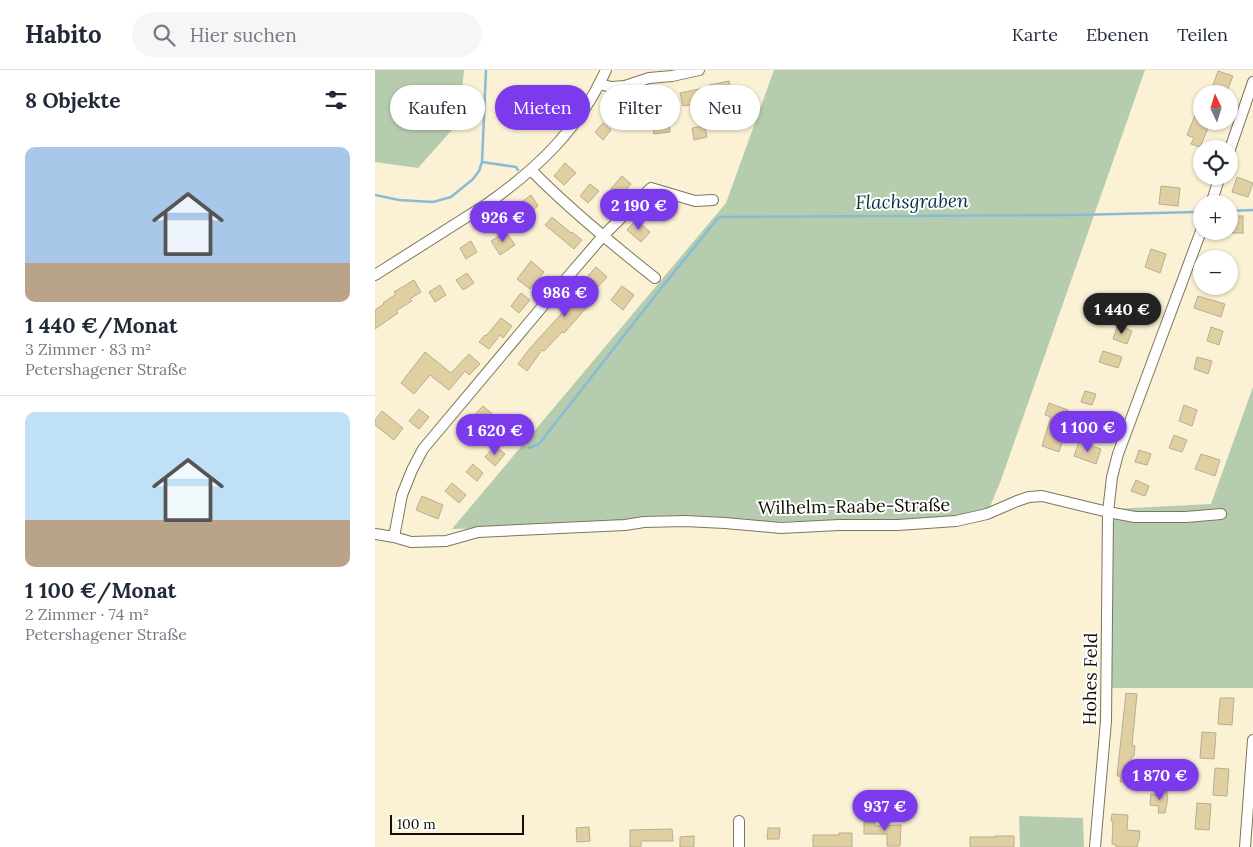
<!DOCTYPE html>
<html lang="de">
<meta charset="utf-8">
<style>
:root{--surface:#fff;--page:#f6f6f7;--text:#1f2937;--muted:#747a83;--line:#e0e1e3;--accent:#7c3aed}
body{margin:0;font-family:Lora,serif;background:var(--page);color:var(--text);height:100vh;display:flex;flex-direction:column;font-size:19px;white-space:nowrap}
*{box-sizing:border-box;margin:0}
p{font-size:16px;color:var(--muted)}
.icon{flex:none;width:28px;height:28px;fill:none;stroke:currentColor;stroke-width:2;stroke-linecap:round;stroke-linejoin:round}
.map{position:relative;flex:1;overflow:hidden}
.sheet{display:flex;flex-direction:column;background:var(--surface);width:375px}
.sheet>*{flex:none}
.banner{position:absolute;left:15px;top:15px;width:475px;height:45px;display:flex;gap:10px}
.needle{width:32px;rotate:356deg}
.tools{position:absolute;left:818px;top:15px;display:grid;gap:10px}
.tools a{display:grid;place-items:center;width:45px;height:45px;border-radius:50%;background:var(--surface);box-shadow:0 1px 4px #0004;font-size:25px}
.scale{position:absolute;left:15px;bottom:12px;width:134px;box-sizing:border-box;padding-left:5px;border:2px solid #110e05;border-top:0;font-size:14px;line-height:18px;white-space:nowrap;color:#110e05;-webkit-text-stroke:4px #fff;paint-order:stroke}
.price{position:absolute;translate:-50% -42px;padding:0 11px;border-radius:18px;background:var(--accent);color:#fff;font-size:16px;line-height:32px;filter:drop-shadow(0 1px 2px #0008)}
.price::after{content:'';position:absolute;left:50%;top:30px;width:15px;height:11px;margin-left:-8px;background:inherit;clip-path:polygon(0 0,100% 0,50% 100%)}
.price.on{background:#222;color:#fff}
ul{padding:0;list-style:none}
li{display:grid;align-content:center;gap:10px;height:265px;padding:0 25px}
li+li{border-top:1px solid var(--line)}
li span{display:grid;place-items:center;height:155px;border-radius:10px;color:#555}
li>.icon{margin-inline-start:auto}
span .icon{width:90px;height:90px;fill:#fffc;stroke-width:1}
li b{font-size:21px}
h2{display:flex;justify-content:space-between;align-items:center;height:60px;padding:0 25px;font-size:21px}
.pill{padding:0 18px;border-radius:22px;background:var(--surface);box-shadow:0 1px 4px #0004;font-size:18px;line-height:45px}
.pill.on{background:var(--accent);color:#fff}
header{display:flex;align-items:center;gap:30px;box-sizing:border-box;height:70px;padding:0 25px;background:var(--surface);border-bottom:1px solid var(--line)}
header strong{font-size:24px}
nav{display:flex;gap:28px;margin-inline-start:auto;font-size:18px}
.search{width:350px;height:45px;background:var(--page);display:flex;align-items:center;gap:12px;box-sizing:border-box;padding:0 18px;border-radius:28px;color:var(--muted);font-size:19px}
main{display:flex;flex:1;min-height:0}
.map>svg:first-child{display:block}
.green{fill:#b5cdae}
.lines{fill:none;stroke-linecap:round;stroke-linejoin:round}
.stream{stroke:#88bcd4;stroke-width:2.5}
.building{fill:#e0d0a1;stroke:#b6ad93}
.minor-casing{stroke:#7e755d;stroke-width:12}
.minor{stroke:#fff;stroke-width:10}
.labels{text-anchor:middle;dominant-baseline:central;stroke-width:4;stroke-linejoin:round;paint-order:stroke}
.street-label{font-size:18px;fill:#110e05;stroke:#fff}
.water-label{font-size:19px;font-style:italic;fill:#033344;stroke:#fff}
</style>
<header>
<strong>Habito</strong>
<div class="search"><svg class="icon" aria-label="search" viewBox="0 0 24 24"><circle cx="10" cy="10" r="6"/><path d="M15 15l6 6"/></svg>Hier suchen</div>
<nav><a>Karte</a><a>Ebenen</a><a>Teilen</a></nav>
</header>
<main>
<section class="sheet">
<h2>8 Objekte<svg class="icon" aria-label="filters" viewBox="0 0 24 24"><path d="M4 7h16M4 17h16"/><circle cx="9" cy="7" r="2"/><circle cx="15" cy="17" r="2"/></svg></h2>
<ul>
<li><span style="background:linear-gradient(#a9c7e8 75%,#b9a48a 0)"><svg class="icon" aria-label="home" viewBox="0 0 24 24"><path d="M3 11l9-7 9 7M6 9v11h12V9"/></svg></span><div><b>1 440 €/Monat</b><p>3 Zimmer · 83 m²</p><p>Petershagener Straße</p></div></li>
<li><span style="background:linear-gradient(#bfe0f5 70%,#b9a48a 0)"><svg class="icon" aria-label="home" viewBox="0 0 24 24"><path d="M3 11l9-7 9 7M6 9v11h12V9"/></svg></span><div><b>1 100 €/Monat</b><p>2 Zimmer · 74 m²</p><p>Petershagener Straße</p></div></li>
</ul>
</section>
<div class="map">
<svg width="878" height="777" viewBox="0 0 878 777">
<rect width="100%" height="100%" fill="#fbf1d5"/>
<g class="green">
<polygon points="0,0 89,0 84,52 43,98 0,92"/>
<polygon points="399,0 770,0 626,410 614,439 581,448 77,459 351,133"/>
<polygon points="878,317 878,618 736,618 738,439 836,434"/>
<polygon points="644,746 708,748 709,776 708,777 645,777"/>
</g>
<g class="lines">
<g class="stream">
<polyline points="107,92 141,97 143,100"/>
<polyline points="0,125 24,130 58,132 76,127 98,109 104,101 107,92 111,0"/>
<polyline points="854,141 878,140"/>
<polyline points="154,378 164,374 287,217 344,147 702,145 821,142"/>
</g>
</g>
<g class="building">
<polygon points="843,1 858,6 851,24 843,24 836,21"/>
<polygon points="354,11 357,27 308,36 305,23 334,17 334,15"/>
<polygon points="825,33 826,33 826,51 836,51 825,77 816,74 819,68 812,65"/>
<polygon points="251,37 257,46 247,54 240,45"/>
<polygon points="293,46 295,62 279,64 277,49"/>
<polygon points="228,53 236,60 228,70 220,62"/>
<polygon points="330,56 332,67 319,70 317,58"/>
<polygon points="190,93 201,103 189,115 179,106"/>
<polygon points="247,106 256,114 244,128 235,120"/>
<polygon points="862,107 878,113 873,127 857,122"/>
<polygon points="215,114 224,121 213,133 205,126"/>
<polygon points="786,116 805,118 803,136 784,134"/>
<polygon points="156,125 163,136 155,142 151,139 149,142 144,134"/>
<rect x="854" y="146" width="14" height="17"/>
<polygon points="177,147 196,163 197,162 207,170 199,179 170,155"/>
<polygon points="261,150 275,162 266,172 252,160"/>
<polygon points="131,162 140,175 125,185 116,171"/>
<polygon points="96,171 102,182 91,189 85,178"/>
<polygon points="776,179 791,184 785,203 770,197"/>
<polygon points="156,191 169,202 155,219 142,209"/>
<polygon points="221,197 232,207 209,232 213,236 189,263 187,262 169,281 167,280 152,301 143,294 156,277 208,220 204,216"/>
<polygon points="92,203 99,213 88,220 81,210"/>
<polygon points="39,210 46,222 35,229 37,231 21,241 23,243 0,259 0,240 9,234 8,233 21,224 19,222"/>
<polygon points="65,215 71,225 60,232 54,222"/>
<polygon points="247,216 259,225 248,240 236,230"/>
<polygon points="146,223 155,230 144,243 136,236"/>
<polygon points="823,226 850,234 846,247 819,238"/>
<polygon points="126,248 137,256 128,268 125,265 114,279 104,272 110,265 111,266"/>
<polygon points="743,255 757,261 752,274 738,269"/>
<polygon points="836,257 848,261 844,275 832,271"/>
<polygon points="728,281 747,287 743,298 724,292"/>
<polygon points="50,282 76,303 94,284 105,294 94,305 90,301 74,320 55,305 39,324 26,313"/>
<polygon points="822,287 837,291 833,304 819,299"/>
<polygon points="710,321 721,324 717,335 706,332"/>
<polygon points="674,333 693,340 686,361 690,363 684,382 667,376 676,347 670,345"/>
<polygon points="809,335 822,340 817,356 804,351"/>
<polygon points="108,336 120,346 112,355 100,344"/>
<polygon points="44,339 54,347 44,359 34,351"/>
<polygon points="7,341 28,358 19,370 0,355 0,350"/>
<polygon points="799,365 812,370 807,382 794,378"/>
<polygon points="704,372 726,379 721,394 699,386"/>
<polygon points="120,376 130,384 120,396 110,387"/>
<polygon points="764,380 776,384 772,395 760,392"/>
<polygon points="826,384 845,390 840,406 820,399"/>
<polygon points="98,394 108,403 102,411 91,402"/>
<polygon points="761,410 774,416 770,426 756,421"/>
<polygon points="77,413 91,425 84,433 70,421"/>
<polygon points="47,426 68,435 63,449 41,440"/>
<polygon points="751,623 762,624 757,675 760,676 759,686 757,686 755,712 745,712 746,706 742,706"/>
<polygon points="845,628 859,628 857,655 843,654"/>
<polygon points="827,662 841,663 839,689 825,688"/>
<polygon points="840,698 854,699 852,726 838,725"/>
<polygon points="786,718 792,719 792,726 793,727 790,743 783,743 784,736 775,735 776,724 785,726"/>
<polygon points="822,733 836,734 834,760 820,759"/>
<polygon points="737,744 753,745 752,760 765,761 764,771 763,771 762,777 741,777 741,775 737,774 738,751 736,751"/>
<polygon points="489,752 500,752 500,756 526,755 525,776 512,776 512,764 489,764"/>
<polygon points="214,757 215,771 202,772 201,758"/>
<polygon points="393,758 405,758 404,769 392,769"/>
<polygon points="297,759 298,771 266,771 266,777 255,777 255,760"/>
<polygon points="464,763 477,763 477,777 438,777 438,765 464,765"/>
<polygon points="319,766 319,777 305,777 305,767"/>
<polygon points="620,766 639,766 639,777 595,777 595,767 620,767"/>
</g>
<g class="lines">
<g class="minor-casing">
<g id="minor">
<polyline points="225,14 236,17 250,16 274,8 297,6 324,0"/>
<polyline points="854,82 878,12"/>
<path d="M156,100C194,139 237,174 280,208"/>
<polyline points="836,134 845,106"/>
<path d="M0,205L112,134C163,98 205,58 231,0"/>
<polyline points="0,464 19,467 36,472 71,471 103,462 250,455 269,452 310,451 350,453 406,458 464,455 523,455 581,451 612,444 642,431 654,427 667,426 733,442 760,447 811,447 846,444"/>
<polyline points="19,467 27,425 37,400 48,379 172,231 228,166 276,118 320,131 338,130"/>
<polyline points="364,777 364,751"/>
<polyline points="720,777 731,651 733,442 737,407 743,384 826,161"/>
<polyline points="870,777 878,670"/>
</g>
</g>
<use href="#minor" class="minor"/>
</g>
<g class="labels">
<g class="street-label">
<text transform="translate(479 436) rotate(-1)">Wilhelm-Raabe-Straße</text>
<text transform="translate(715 609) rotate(-89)">Hohes Feld</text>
</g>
<g class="water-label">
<text transform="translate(537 131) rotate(-1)">Flachsgraben</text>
</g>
</g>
</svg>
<div class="tools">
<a><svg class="needle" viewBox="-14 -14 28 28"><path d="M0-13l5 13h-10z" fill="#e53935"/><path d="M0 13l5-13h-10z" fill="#747a83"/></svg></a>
<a><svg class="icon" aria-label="locate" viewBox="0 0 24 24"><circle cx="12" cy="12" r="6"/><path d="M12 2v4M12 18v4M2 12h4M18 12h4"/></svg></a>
<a>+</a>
<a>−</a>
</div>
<div class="scale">100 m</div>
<b class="price" style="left:264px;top:161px">2 190 €</b>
<b class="price" style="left:128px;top:173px">926 €</b>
<b class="price" style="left:190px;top:248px">986 €</b>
<b class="price on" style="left:747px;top:265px">1 440 €</b>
<b class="price" style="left:713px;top:383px">1 100 €</b>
<b class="price" style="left:120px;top:386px">1 620 €</b>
<b class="price" style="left:785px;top:731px">1 870 €</b>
<b class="price" style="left:510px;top:762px">937 €</b>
<div class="banner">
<a class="pill">Kaufen</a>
<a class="pill on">Mieten</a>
<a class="pill">Filter</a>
<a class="pill">Neu</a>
</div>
</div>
</main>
